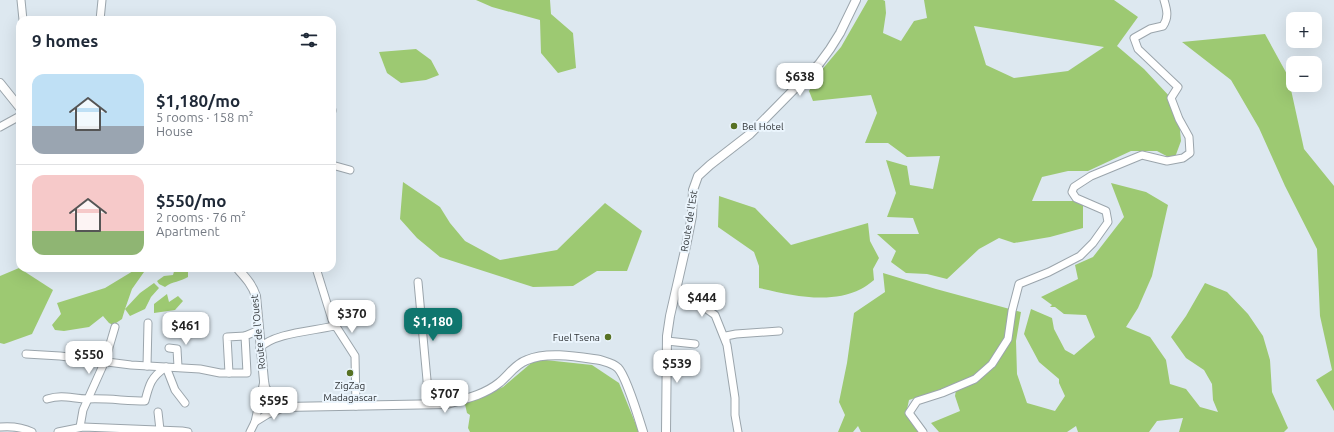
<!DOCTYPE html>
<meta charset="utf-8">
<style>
:root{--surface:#fff;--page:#f6f6f7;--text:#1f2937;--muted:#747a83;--line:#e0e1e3;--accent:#0f766e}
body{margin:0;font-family:Ubuntu,sans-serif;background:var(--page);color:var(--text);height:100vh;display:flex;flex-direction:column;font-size:15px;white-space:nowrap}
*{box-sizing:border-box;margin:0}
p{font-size:13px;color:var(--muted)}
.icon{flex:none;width:22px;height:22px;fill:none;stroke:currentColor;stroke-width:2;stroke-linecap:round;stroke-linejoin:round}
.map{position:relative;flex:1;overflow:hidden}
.side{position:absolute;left:16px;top:16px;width:320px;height:256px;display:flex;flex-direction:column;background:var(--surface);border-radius:12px;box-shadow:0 4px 16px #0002}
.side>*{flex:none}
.controls{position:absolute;left:1286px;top:12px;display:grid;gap:8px}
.controls a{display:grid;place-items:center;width:36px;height:36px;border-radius:8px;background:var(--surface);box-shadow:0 4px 16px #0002;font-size:20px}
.price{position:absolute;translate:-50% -34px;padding:0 9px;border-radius:8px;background:#fff;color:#222;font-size:13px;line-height:26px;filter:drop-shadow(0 1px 2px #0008)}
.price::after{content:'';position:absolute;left:50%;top:24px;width:12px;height:9px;margin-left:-6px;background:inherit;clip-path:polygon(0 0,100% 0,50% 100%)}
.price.active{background:var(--accent);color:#fff}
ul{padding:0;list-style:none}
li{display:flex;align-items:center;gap:12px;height:100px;padding:0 16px}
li+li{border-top:1px solid var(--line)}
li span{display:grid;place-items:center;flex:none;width:112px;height:80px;border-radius:12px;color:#555}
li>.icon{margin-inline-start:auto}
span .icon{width:48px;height:48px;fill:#fffc;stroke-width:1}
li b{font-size:17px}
h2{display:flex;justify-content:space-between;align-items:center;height:48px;padding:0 16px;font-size:17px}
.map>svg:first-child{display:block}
.green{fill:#9dc972;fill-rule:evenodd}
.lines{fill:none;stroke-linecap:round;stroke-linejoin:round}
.minor-casing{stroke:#9ba5ac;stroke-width:9}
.major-casing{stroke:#9ba5ac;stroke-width:10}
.minor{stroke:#fff;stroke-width:7}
.major{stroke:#fff;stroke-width:8}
.poi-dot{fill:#577123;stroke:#ebf5fd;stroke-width:1.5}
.labels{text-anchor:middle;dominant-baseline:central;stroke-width:4;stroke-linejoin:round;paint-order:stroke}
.poi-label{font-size:10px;fill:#2e3235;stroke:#ebf5fd;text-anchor:start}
.street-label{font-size:10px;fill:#2e3235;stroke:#ebf5fd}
</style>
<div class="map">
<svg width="1334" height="432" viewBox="0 0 1334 432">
<rect width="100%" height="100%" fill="#dde8f0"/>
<g class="green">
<polygon points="476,0 550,0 551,14 573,33 576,68 558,73 541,53 540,20 492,7"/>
<path d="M868,0H883L885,1L886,13L883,33L901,41L914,21L927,18L924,0H1114L1138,17L1117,46L1144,69L1171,98L1179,119L1181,141L1174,160L1157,151H1131L1088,171H1068L1042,177L1032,201H1083V228L1050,237L1014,243L999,238L979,249L947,279L927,274L906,273L891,262L896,251L877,234H919L913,218L887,217L896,193L886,160L907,166L910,185L933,189L940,156L907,157L888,143H865L877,113L871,95L813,101L809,91L820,72L841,47ZM974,26L1104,47L1068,71L1014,78L986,65Z"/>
<polygon points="1265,34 1288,76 1304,149 1334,186 1334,411 1316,380 1332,370 1320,316 1317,249 1285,186 1259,128 1231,80 1182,42"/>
<polygon points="416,49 431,60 439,75 426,80 401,83 387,73 379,52"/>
<polygon points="403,182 440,207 450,223 465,241 500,260 557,250 605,203 642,231 627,271 597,271 573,286 533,287 440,257 417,238 400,219"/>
<polygon points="1111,183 1146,192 1168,205 1152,276 1138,308 1126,327 1150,337 1166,360 1170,384 1186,389 1200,407 1218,412 1213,400 1212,384 1204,370 1186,358 1171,337 1186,316 1205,283 1227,292 1248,314 1263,336 1270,360 1272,392 1288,428 1284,432 1179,432 1183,418 1157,421 1149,432 1078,432 1076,426 1067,432 939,432 931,423 960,411 955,396 957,384 909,400 906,414 919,432 861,432 858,426 853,432 838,432 845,415 839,402 847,363 854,313 885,292 883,273 936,289 1021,312 1016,341 1017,374 1027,403 1055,411 1065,396 1059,383 1059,379 1039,362 1024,334 1031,309 1052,318 1054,329 1065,350 1074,355 1095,337 1086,315 1064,314 1055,307 1050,307 1052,305 1041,297 1078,279 1075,265 1093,257 1124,217"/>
<path d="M719,196L755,208L791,245L868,223L870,241L879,258L873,269L874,280C870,283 865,287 861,289C829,305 792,295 759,288V266L754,252L718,227Z"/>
<polygon points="19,268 53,290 32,334 4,344 0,343 0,276"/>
<polygon points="138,268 144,272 132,289 125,309 140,293 154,283 159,288 151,297 145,309 130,316 125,309 122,319 113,325 109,323 103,316 89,327 64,331 55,330 52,325 61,314 57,303 105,288"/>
<path d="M175,268H188V277C180,282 173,281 165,287L159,284L157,281L164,276L173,275Z"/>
<polygon points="167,294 169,302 178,296 183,301 175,310 154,313 154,304"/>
<polygon points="536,359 592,365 619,383 639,432 470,432 468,428 470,415 467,413 464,400 481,397 503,387"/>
</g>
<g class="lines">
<g class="minor-casing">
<g id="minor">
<polyline points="21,0 23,20"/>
<polyline points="100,20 102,0"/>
<polyline points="332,111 332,110"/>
<polyline points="0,127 20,116"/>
<polyline points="332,165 350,170"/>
<polyline points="316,268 334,326 337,328 355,356 356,406"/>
<polyline points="418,282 427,380 428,404"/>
<polyline points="676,290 684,292 705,304 708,310 715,315 727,345 735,398 735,415 738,432"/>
<polyline points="667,341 695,344"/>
<polyline points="726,341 726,336 736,334 779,331"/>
<polyline points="169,348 177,349 178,367"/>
<path d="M260,348C273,333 314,331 334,326"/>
<polyline points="26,354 60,356 131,365 200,369 220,373 247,373 245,336 259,330"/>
<polyline points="147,366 148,323"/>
<polyline points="229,373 227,337 245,336"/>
<path d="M47,399C64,394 72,399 88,399C107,398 126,401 145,401C149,385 151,377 166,367L175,390L185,403"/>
<polyline points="158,412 160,430"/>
<polyline points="255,422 268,414 285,407"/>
<path d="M0,427C12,426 22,427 32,432"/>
<polyline points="80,427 83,410 105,361 115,327"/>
<polyline points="58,432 83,427 182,431 188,432"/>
<polyline points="250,432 255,422 264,381"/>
<path d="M923,432L909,413L917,401L942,393L975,379L992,364L1008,339L1012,311L1019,284L1049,272L1080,256L1093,243L1108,222L1106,211L1076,198L1072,192L1074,187L1091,176L1142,155L1167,161L1183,158L1190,153L1189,137L1179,119L1171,98L1178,87L1138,49L1134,38L1150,29L1163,26C1169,17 1167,10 1164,0"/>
</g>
</g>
<g class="major-casing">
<g id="major">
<polyline points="0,83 20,108"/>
<path d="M237,268C245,277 252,284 256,296L264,381L265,387L271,397L285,407L447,404C465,399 484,395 499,383C508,376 515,364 527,360C548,351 579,357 600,360C606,362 613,363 618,368C626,376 639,419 643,432"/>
<polyline points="666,432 667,336 670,316 686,246 692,216 693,190 698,176 710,165 750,134 819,64 830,49 840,33 856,0"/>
</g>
</g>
<use href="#minor" class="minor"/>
<use href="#major" class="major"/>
</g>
<g class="poi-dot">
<circle cx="734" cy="126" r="4"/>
<circle cx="608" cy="337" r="4"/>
<circle cx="350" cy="373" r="4"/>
</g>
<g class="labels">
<g class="poi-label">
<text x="742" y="126">Bel Hotel</text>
<text x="600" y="337" text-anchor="end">Fuel Tsena</text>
<text x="350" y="385" text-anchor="middle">ZigZag<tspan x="350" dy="12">Madagascar</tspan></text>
</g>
<g class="street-label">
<text transform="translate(689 221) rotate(-81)">Route de l'Est</text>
<text transform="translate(258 332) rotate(-96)">Route de l'Ouest</text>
</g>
</g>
</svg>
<div class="controls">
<a>+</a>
<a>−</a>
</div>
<b class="price" style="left:800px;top:97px">$638</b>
<b class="price" style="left:702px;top:318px">$444</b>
<b class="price" style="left:352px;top:334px">$370</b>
<b class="price active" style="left:433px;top:342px">$1,180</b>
<b class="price" style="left:186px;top:346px">$461</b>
<b class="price" style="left:89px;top:375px">$550</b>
<b class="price" style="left:677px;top:384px">$539</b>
<b class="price" style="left:445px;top:414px">$707</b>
<b class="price" style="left:274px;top:421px">$595</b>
<section class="side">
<h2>9 homes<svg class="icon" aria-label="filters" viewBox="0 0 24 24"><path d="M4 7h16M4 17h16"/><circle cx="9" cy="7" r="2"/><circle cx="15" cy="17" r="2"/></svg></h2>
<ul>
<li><span style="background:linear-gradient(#bfe0f5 65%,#9aa5b1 0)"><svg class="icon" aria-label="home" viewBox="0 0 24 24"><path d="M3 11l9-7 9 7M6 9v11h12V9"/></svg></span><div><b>$1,180/mo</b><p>5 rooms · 158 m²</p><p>House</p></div></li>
<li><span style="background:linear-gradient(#f6c9c9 70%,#8fb573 0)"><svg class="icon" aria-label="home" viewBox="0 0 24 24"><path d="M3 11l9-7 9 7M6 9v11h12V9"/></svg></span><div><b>$550/mo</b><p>2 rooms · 76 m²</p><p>Apartment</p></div></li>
</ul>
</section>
</div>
